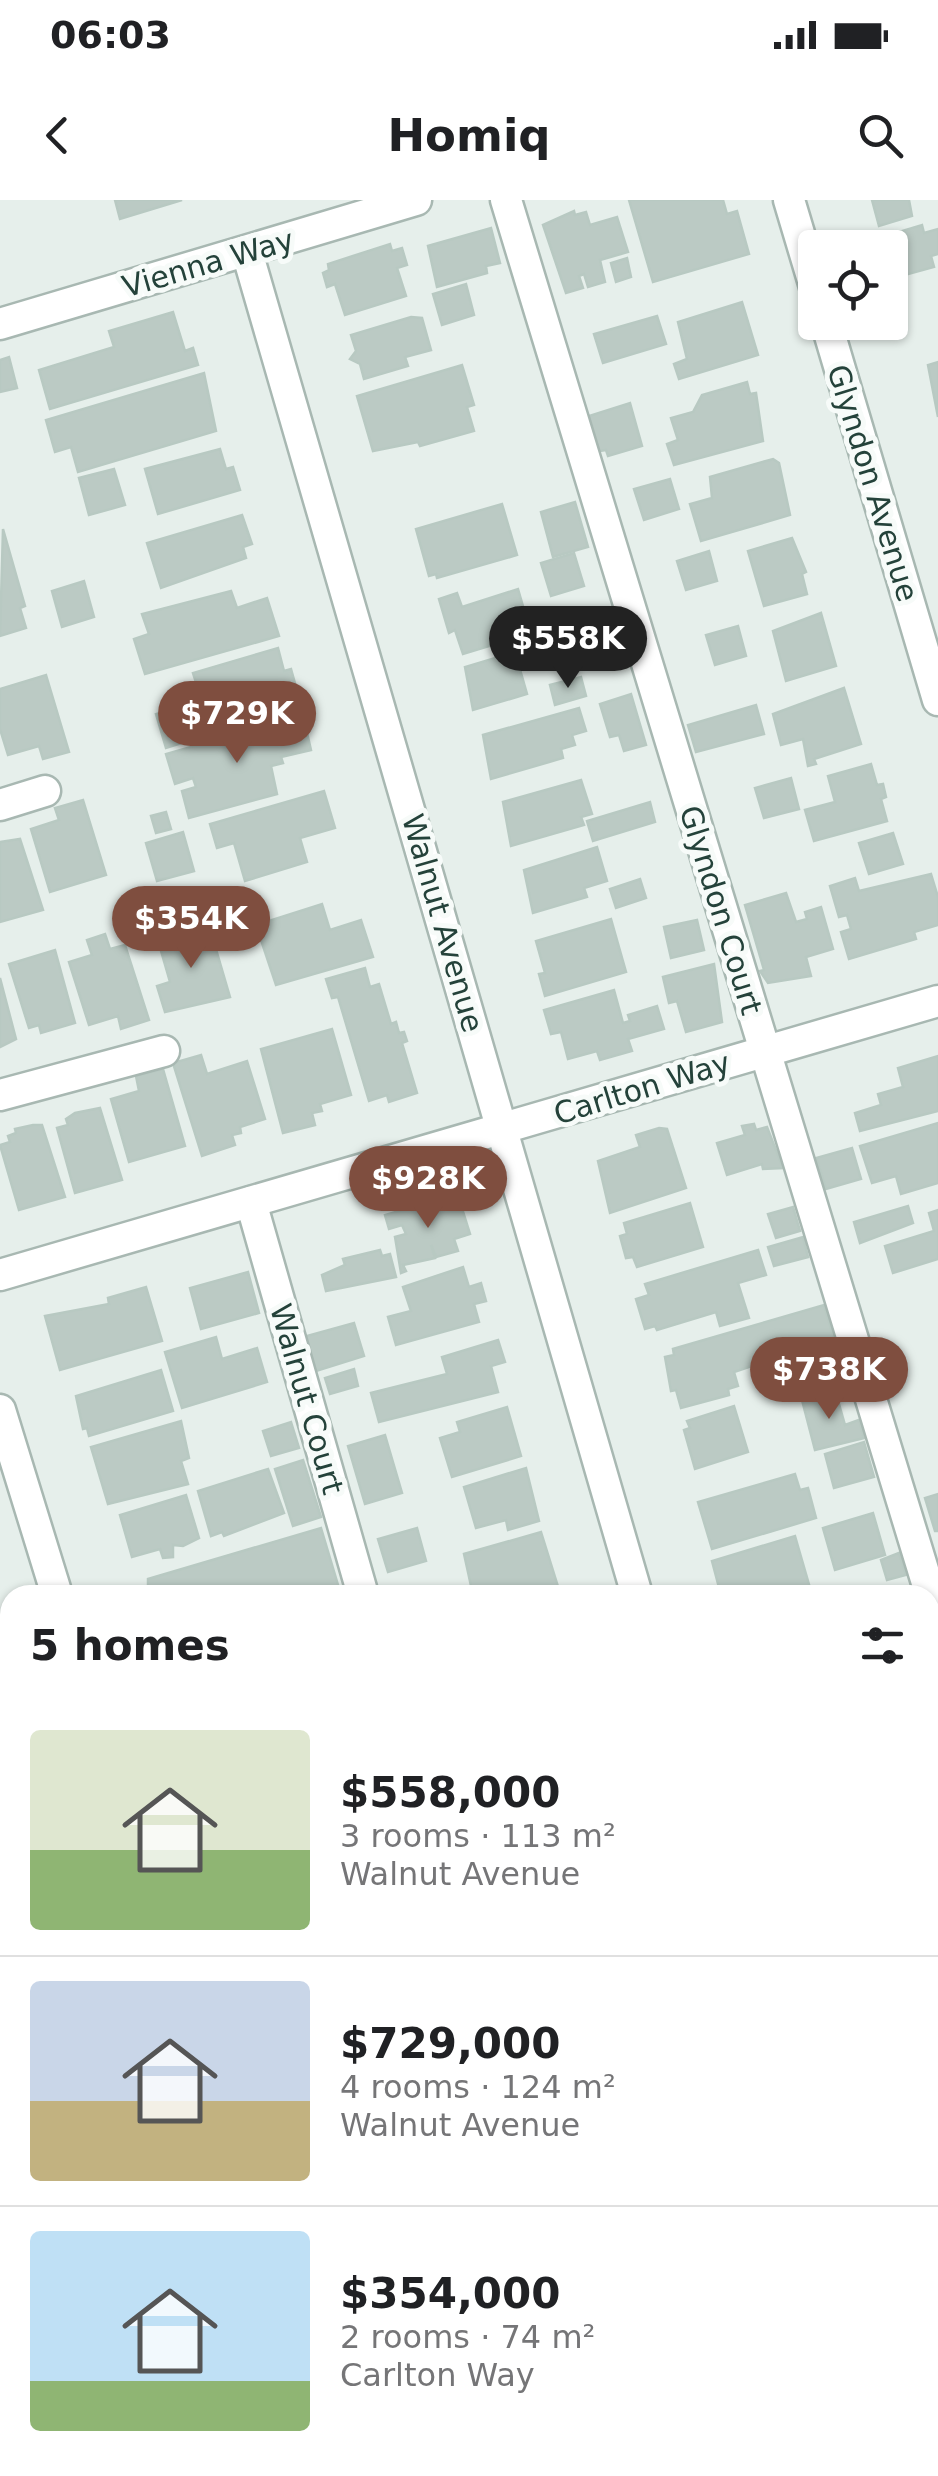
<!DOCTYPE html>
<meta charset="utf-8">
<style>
:root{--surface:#fff;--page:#f6f6f6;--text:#202124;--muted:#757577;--line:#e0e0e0;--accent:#7f4e3f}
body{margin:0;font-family:"DejaVu Sans",sans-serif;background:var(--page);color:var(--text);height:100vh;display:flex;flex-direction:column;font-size:38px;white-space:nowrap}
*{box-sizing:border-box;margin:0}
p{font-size:32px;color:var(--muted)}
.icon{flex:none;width:55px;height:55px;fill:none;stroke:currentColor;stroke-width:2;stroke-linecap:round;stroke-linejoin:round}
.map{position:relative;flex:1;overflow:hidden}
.drawer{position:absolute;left:0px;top:1385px;width:940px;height:892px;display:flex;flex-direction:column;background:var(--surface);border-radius:30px 30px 0 0;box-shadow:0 2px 8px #0004}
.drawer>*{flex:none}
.buttons{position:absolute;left:798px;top:30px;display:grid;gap:20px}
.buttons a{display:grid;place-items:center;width:110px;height:110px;border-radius:10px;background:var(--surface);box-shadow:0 2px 8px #0004;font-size:50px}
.price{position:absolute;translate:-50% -85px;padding:0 22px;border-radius:35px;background:var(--accent);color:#fff;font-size:32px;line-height:65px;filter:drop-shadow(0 2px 5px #0008)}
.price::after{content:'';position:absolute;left:50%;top:60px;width:30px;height:22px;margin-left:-15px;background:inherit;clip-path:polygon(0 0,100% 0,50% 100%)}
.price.current{background:#222;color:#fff}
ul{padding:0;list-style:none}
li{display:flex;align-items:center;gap:30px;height:250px;padding:0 30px}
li+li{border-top:2px solid var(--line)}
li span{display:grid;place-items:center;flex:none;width:280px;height:200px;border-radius:10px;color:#555}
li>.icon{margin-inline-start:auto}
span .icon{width:120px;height:120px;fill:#fffc;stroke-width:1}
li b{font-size:42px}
h2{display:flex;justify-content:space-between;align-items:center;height:120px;padding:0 30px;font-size:42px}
.status{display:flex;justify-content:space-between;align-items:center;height:70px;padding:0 50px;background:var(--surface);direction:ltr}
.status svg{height:28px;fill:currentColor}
header{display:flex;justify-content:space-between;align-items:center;height:130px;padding:0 30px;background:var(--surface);font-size:45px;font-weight:700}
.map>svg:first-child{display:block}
.building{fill:#bbcac4;stroke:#b8c9c2;stroke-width:2.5}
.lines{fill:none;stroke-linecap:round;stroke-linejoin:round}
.minor-casing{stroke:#a8b8b2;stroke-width:35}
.minor{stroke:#fff;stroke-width:30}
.labels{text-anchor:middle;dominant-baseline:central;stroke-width:10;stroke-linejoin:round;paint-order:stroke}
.street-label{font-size:30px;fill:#24423a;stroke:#f7fbf9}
</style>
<div class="status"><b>06:03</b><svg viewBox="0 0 49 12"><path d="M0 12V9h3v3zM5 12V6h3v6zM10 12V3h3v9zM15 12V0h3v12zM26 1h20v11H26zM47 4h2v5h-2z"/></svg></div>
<header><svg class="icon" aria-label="back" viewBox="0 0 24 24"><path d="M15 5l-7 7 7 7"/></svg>Homiq<svg class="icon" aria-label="search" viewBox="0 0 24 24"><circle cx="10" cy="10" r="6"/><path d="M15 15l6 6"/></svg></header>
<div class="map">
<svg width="938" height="2276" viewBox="0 0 938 2276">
<rect width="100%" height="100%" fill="#e6efeb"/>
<g class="building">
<polygon points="115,0 182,0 120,19"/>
<polygon points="629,0 723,0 727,14 737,11 749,54 653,82"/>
<polygon points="872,0 909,0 912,16 879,26"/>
<polygon points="574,11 575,15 586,12 590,25 617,17 628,52 600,60 605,82 588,87 584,74 579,76 583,88 566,93 543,25"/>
<polygon points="922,25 924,33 938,29 938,54 931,56 934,67 894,78 890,48 885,48 882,37"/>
<polygon points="491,28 500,63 486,66 487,73 437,87 428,46"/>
<polygon points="390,44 392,51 402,48 407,65 397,68 406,96 345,115 335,84 327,87 323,73 329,70 328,64"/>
<polygon points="627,58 631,77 616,82 611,63"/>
<polygon points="466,84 474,115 442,125 433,94"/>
<polygon points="742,102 758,155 679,179 674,164 687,159 678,122"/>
<polygon points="173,112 185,151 193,148 198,165 50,209 39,170 114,147 109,131"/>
<polygon points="657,116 666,144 603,163 594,134"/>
<polygon points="411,117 422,118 431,150 405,157 408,166 364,179 360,164 350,159 356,151 351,135"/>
<polygon points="9,157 17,188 0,192 0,160"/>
<polygon points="938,162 938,217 928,165"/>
<polygon points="462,165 474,205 467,207 474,231 420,246 418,242 373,251 357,196"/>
<polygon points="204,173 216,231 78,272 71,247 55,252 46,220"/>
<polygon points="747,182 750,194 756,193 763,241 674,265 667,244 678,240 671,218 693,212 702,195"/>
<polygon points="630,203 642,246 608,256 606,250 599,251 589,216"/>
<polygon points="220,249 226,269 233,267 240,290 158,314 145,269"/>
<polygon points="773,259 779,263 790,315 701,341 690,304 712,298 710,277"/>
<polygon points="114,269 125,305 89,315 79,278"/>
<polygon points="670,279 679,309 644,320 634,289"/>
<polygon points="575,302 588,347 553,357 541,312"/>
<polygon points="502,304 517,355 437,378 436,374 429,376 416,329"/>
<polygon points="242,315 252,344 243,347 246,358 161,388 147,343"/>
<polygon points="3,329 25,406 20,408 26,428 0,436"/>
<polygon points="792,338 806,372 802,374 807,394 764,406 748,351"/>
<polygon points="709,351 717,381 686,390 677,361"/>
<polygon points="574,353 584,386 551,396 541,363"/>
<polygon points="84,381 94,417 62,427 52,391"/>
<polygon points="518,389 527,420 521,423 525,435 463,454 455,430 449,433 439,399 457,393 462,407"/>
<polygon points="231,391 237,408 267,398 279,436 145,474 134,439 149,434 142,414"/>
<polygon points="821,413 836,466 786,481 773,431"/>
<polygon points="738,426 746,456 715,465 706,435"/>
<polygon points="278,448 284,471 291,469 301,505 284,510 279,495 222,513 216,491 200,495 193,473"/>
<polygon points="515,452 527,494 473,510 465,467"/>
<polygon points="46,475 69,552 43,559 39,546 8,555 0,529 0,489"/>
<polygon points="581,477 586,496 555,505 550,485"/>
<polygon points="844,488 861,544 814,559 816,564 808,566 803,539 781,545 773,514"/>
<polygon points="631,494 646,545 624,551 619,535 610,537 600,504"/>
<polygon points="188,505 198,538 166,548 156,514"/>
<polygon points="756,505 764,534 696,552 688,525"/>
<polygon points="579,508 586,531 572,535 575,545 561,549 563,558 491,579 483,535"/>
<polygon points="303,515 311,550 281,557 283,563 271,566 277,594 189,618 182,591 196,587 193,578 175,584 166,554"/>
<polygon points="871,564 877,585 883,584 886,597 881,599 887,621 814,641 805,610 835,602 828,576"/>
<polygon points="791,578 799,609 764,618 755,588"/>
<polygon points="581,580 592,614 581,617 584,625 511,646 503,602"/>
<polygon points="324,591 335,628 300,638 307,662 245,681 234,643 217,648 210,624"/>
<polygon points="83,600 106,675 50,692 31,629 59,620 55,608"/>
<polygon points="650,602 655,622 593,641 587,621"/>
<polygon points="166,612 171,629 156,633 151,616"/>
<polygon points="183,632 194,671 157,681 146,643"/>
<polygon points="893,633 903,664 869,674 859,643"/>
<polygon points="20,639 43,710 0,722 0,642"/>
<polygon points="597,647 607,681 584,688 587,697 533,713 524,670"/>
<polygon points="931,674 938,697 938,725 914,732 916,739 849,759 841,732 851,729 847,715 839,717 830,686 855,678 859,691"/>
<polygon points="640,679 646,698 616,708 610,689"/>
<polygon points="786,693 796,722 807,719 805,712 821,707 833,749 806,757 811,776 768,783 760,771 764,770 745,705"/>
<polygon points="322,704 330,730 361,720 373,757 276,785 256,725"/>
<polygon points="611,719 626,772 545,796 539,774 545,773 536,741"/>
<polygon points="697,720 704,750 671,758 664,727"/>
<polygon points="186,727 189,739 206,735 207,741 213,739 230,797 165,812 157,786 170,782 157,737"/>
<polygon points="105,734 110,749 125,745 149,820 121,829 118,816 89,825 69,762 92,755 87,740"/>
<polygon points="55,750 75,823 41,833 39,825 29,828 9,764"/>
<polygon points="714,764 722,822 686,832 677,801 669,803 663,777"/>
<polygon points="365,768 370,787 379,784 391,824 396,822 399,833 404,832 407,841 402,843 417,893 389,902 387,895 369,901 338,797 332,798 326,779"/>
<polygon points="0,778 16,839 0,847"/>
<polygon points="614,790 623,823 630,821 628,815 657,806 664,829 628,839 632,851 600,860 597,851 568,859 561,832 551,834 544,810"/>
<polygon points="332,829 351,895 320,904 322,911 312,913 315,925 283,933 261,849"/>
<polygon points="201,855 207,874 247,861 265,919 240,927 241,933 232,935 235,945 202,956 173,863"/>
<polygon points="938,856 938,911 860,931 855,913 881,905 878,894 903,887 898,868"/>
<polygon points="163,869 185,946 129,962 111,899 139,891 136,876"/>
<polygon points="100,908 122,980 75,993 57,928 68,925 66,919 75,913"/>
<polygon points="938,923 938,983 901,994 896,976 872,983 860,946"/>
<polygon points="754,924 756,930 767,927 783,968 763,969 762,964 727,975 717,943 745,935 742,926"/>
<polygon points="33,925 42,925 65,997 19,1010 0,945 10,942 8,936 16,933 15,929"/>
<polygon points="659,928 667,929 686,988 610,1013 598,961 640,947 636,935"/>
<polygon points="852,948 861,979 826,989 816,958"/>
<polygon points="446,997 448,1005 460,1002 470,1034 454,1039 458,1051 436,1057 431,1045 435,1058 403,1065 406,1071 401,1073 395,1037 406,1034 402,1025 389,1029 385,1015"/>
<polygon points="690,1003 703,1047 637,1067 633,1057 626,1058 620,1036 627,1034 624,1023"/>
<polygon points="908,1006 913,1023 860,1043 854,1022"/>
<polygon points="793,1007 800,1031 776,1038 768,1014"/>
<polygon points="938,1010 938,1059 893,1073 885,1046 934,1031 929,1013"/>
<polygon points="803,1037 808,1057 774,1066 768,1047"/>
<polygon points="380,1050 382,1056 390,1054 396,1077 326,1091 322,1075 345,1065 343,1059"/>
<polygon points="758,1050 766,1075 738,1083 749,1118 720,1126 716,1112 657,1130 655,1126 645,1129 636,1099 649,1095 645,1084"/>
<polygon points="463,1067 469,1087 481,1083 486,1101 474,1104 479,1122 396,1145 388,1117 411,1111 403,1087"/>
<polygon points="248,1072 259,1113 201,1129 190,1088"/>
<polygon points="146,1087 162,1141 60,1170 45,1116 109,1104 108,1098"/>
<polygon points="824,1105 841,1163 834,1165 836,1170 822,1174 820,1168 800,1173 793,1152 734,1172 738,1186 728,1189 729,1195 681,1208 676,1190 671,1191 665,1157 674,1155 673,1149"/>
<polygon points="354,1123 364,1156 313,1172 303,1137"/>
<polygon points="216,1137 222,1159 257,1148 267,1182 182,1208 165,1152"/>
<polygon points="498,1140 505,1162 491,1166 498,1192 379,1222 371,1193 447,1174 442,1157"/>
<polygon points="354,1169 358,1186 330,1194 325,1178"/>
<polygon points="161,1170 173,1211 89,1236 87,1228 83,1229 76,1196"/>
<polygon points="835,1190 845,1225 859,1220 864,1238 815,1250 802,1200"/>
<polygon points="734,1206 748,1252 695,1269 684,1230 690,1228 687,1221"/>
<polygon points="507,1207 521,1256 452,1277 440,1238 460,1232 457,1222"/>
<polygon points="181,1221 189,1258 181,1261 188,1284 108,1304 91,1247"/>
<polygon points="291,1222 299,1248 271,1256 263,1231"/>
<polygon points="385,1235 402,1293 365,1304 348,1246"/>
<polygon points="864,1242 874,1277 834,1288 825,1254"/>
<polygon points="303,1260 321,1317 293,1326 275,1269"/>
<polygon points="526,1268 539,1321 508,1330 506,1320 476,1328 464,1287"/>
<polygon points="268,1269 284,1313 224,1336 222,1332 211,1336 198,1291"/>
<polygon points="795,1274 800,1290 808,1288 816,1318 712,1349 698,1302"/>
<polygon points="938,1294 938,1331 935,1331 925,1298"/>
<polygon points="186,1295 199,1338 183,1346 173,1345 173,1357 163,1358 160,1349 132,1357 120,1315"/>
<polygon points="873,1313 885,1355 835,1370 823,1328"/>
<polygon points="321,1328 341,1395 148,1395 148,1379"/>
<polygon points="417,1328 426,1361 388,1372 378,1339"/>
<polygon points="541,1332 560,1393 473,1395 464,1354"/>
<polygon points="795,1336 810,1388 787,1395 721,1395 712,1361"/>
<polygon points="899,1353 906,1375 887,1380 881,1360"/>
<polygon points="0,1427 10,1438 10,1496 0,1505"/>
<polygon points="10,1576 10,1649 0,1658 0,1585"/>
<polygon points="938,1691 938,1740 930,1742 930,1694"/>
<polygon points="0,1808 10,1819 10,1865 1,1873"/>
<polygon points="938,1834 938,1884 930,1886 930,1837"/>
<polygon points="938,1904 938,1960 930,1965 930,1906"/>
<polygon points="938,2067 938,2101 932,2101 930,2069"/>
<polygon points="10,2142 10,2205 8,2207 3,2202 0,2205 0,2151"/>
<polygon points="0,2255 10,2268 20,2276 0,2276"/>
<polygon points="55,2268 83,2268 74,2276 63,2276"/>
<polygon points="159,2268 196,2268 169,2276 162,2276"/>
<polygon points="478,2268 597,2268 600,2276 449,2276"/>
<polygon points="745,2268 781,2268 783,2276 748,2276"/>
</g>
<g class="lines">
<g class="minor-casing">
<g id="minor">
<polyline points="506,0 938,1419"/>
<polyline points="789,0 815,87"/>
<polyline points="247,52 637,1395"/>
<polyline points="826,122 938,500"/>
<polyline points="0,124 416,0"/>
<polyline points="0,605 45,591"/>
<polyline points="0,895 164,851"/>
<polyline points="251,1002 363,1395"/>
<polyline points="0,1075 938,801"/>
<polyline points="0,1210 57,1395"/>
<polyline points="0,1532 10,1522"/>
<polyline points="930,1633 938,1630"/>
<polyline points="0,2036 10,2026"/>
<polyline points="0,2238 10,2248"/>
<polyline points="29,2268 38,2276"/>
<polyline points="321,2268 324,2276"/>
<polyline points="620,2268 623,2276"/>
<polyline points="899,2268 901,2276"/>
</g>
</g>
<use href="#minor" class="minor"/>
</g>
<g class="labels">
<g class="street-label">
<text transform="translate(208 63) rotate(-16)">Vienna Way</text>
<text transform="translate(873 283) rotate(73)">Glyndon Avenue</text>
<text transform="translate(721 710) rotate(73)">Glyndon Court</text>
<text transform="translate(443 723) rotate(74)">Walnut Avenue</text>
<text transform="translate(642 888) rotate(-17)">Carlton Way</text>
<text transform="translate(307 1199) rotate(74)">Walnut Court</text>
</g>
</g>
</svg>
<div class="buttons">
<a><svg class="icon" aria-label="locate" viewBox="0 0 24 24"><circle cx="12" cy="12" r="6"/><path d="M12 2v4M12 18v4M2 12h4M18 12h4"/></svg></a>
</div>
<b class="price current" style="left:568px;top:491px">$558K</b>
<b class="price" style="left:237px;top:566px">$729K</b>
<b class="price" style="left:191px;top:771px">$354K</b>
<b class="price" style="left:428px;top:1031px">$928K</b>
<b class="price" style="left:829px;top:1222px">$738K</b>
<section class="drawer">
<h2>5 homes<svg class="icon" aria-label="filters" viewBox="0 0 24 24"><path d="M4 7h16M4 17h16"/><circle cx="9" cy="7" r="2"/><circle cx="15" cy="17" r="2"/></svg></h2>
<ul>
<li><span style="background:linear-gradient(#dfe7d0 60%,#8fb573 0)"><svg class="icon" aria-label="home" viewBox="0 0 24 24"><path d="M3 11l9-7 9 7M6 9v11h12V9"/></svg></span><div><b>$558,000</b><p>3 rooms · 113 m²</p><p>Walnut Avenue</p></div></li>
<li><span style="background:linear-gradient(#c9d6e8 60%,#c2b280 0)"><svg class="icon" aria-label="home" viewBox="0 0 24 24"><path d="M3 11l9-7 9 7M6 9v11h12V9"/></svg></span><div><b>$729,000</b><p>4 rooms · 124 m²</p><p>Walnut Avenue</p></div></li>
<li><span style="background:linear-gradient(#bfe0f5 75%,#8fb573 0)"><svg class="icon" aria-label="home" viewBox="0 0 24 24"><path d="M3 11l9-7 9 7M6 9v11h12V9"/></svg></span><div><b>$354,000</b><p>2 rooms · 74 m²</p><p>Carlton Way</p></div></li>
</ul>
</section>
</div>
